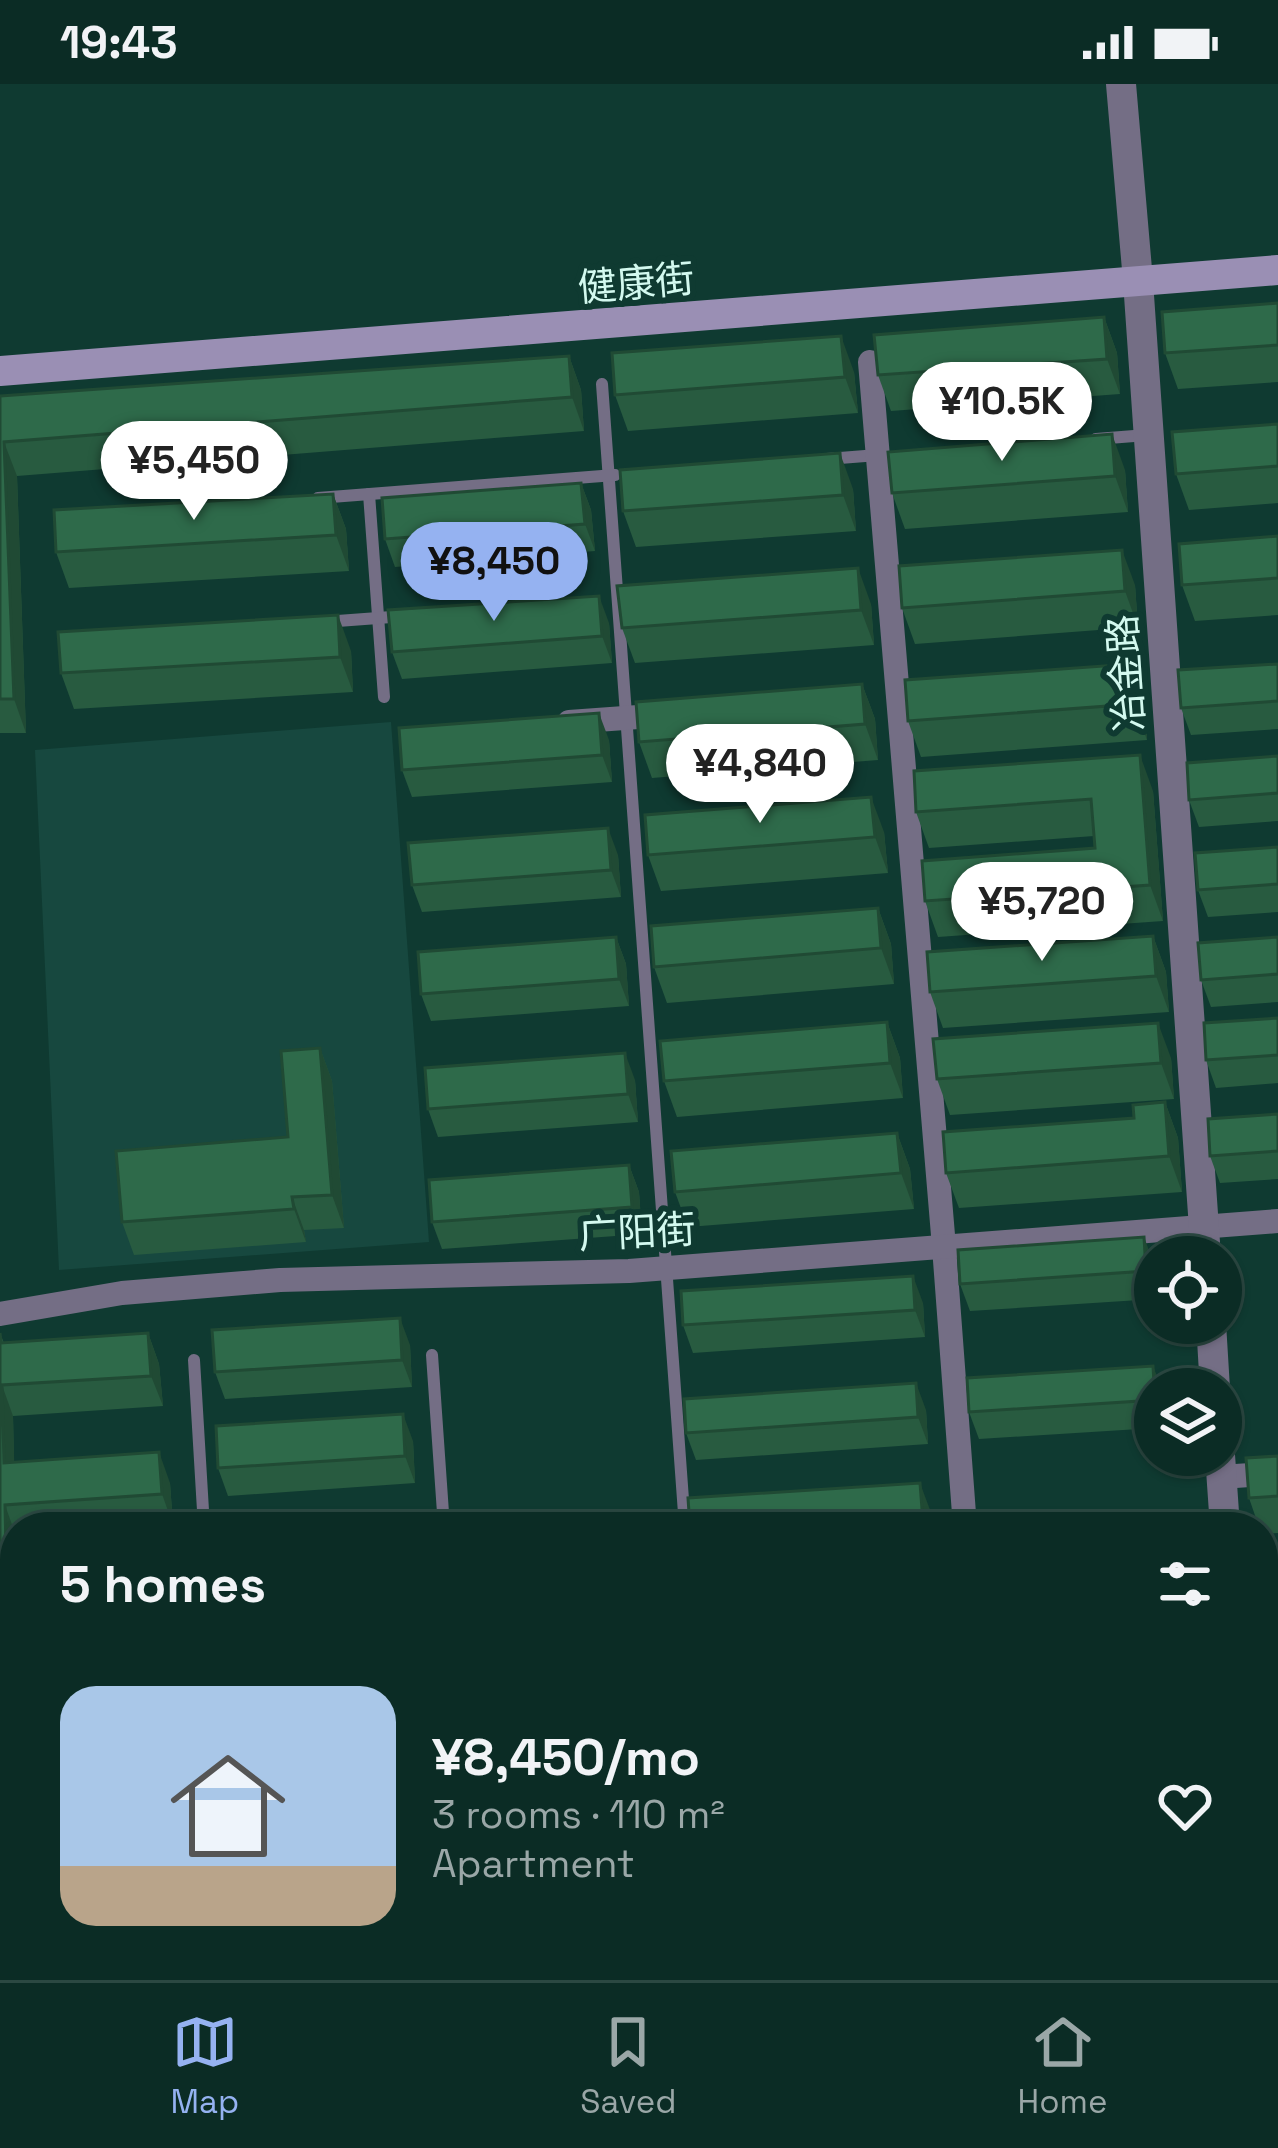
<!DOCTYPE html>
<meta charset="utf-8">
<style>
:root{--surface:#0b2c25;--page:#193832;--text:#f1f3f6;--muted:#9aa7a7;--line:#2b4842;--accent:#95b2f1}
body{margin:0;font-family:"Space Grotesk","Noto Sans SC",sans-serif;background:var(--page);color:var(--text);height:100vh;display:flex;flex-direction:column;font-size:45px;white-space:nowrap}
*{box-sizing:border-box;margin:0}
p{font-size:39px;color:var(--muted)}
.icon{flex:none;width:66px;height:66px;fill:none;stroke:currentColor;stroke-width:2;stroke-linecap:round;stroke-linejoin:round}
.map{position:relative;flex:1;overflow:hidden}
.drawer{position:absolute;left:0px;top:1428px;width:1278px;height:468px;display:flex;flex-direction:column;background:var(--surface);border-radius:48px 48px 0 0;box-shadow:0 3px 9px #0004,0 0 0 3px var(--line)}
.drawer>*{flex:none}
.fabs{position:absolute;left:1134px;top:1152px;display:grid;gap:24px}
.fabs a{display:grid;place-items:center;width:108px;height:108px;border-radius:50%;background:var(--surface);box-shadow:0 3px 9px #0004,0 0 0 3px var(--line);font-size:60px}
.price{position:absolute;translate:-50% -102px;padding:0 27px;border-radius:42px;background:#fff;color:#222;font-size:39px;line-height:78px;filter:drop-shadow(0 3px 6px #0008)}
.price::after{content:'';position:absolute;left:50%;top:72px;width:36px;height:27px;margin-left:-18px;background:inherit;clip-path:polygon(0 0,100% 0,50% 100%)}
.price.on{background:var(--accent);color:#111}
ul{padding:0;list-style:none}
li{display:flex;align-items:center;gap:36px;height:300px;padding:0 60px}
li span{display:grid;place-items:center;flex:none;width:336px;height:240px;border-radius:36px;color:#555}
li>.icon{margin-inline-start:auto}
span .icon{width:144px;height:144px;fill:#fffc;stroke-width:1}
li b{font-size:51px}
h2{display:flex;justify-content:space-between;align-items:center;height:144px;padding:0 60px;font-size:51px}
.status{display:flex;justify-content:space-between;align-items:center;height:84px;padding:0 60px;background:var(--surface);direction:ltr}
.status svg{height:33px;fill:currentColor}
.tabs{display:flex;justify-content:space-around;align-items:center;height:168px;border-top:3px solid var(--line);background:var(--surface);font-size:33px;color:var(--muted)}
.tabs a{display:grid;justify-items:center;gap:6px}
.tabs .on{color:var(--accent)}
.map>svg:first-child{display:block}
.built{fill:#17483f}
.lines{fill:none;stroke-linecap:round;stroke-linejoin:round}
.service{stroke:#746e85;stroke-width:12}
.minor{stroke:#746e85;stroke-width:24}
.tertiary{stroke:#746e85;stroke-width:30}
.secondary{stroke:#9a8fb4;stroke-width:30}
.wall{fill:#285b40}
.shaded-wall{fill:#204a34}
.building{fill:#2e6a4a;stroke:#204a34;stroke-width:3}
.labels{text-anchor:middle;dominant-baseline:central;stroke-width:12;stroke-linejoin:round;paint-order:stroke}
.street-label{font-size:39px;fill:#d3f9ef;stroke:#0f3a31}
</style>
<div class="status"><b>19:43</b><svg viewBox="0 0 49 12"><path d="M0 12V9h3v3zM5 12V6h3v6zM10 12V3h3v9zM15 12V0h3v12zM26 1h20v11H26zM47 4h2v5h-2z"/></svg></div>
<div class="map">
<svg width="1278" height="1896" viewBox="0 0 1278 1896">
<rect width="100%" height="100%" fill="#0f3a31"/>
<polygon class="built" points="391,638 429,1158 59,1186 35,666"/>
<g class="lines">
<g class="service">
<polyline points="602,300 685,1443"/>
<polyline points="1096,355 1147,351"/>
<polyline points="827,375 878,371"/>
<polyline points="369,410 384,613"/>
<polyline points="318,414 615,391"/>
<polyline points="324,538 405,532"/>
<polyline points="432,1271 444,1443"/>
<polyline points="194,1276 204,1443"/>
<polyline points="230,1881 231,1896"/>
<polyline points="473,1881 474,1896"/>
<polyline points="716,1881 717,1896"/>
</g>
<g class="minor">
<polyline points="870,278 944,1163 965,1443"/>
<polyline points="569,638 666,631"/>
<polyline points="0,1230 122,1209 280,1196 629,1187 1278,1137"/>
<polyline points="1221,1393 1278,1389"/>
<polyline points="997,1881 999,1896"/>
</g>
<g class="tertiary">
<polyline points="1121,0 1138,197 1206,1173"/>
<polyline points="1211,1239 1215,1305"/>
<polyline points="1220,1371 1225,1443"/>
<polyline points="1255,1881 1256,1896"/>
</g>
<polyline class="secondary" points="0,287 1278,186"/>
</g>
<g class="wall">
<polygon points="1278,219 1278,298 1178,305 1165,269"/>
<polygon points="1104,233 1117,269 1120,310 891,327 878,291"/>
<polygon points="569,272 581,306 584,347 17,392 26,649 0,649 0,312"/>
<polygon points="854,288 858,329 628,347 615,311"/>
<polygon points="1278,340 1278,419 1189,426 1176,390"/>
<polygon points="1125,386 1128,428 905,445 892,409"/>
<polygon points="581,399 591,426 595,467 395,483 385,455"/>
<polygon points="853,405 856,447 636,463 623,427"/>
<polygon points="333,410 346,445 349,487 69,504 56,468"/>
<polygon points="1278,452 1278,531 1195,537 1182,501"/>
<polygon points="1135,501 1138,543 915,560 902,524"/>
<polygon points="871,520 874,561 635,579 622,544"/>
<polygon points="609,539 612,579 402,595 392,568"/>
<polygon points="351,567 353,608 74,625 61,589"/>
<polygon points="1278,580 1278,645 1191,651 1181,624"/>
<polygon points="862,600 875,635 878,676 652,694 639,658"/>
<polygon points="1144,616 1147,656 921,673 908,637"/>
<polygon points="609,656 612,698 412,713 402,686"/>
<polygon points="1278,672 1278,737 1199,743 1189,716"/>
<polygon points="1153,707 1163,837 938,853 925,817 1095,764 1094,752 929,764 916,728"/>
<polygon points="884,748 888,789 661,807 648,771"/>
<polygon points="1278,763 1278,828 1208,833 1198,806"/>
<polygon points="618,771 621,813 422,828 412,801"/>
<polygon points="878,824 891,860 894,900 667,919 654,883"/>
<polygon points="1153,852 1166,888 1169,928 943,944 930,908"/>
<polygon points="616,853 626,880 629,922 431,937 421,910"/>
<polygon points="1278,853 1278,918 1211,923 1201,896"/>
<polygon points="1278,934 1278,999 1216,1004 1206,976"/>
<polygon points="887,938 900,974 903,1014 677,1033 664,997"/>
<polygon points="320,964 332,997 344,1144 304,1146 306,1158 134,1171 122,1138 288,1053"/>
<polygon points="1171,974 1174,1015 950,1031 937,995"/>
<polygon points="635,996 638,1038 438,1053 428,1025"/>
<polygon points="1165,1018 1178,1054 1182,1108 959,1124 946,1089 1134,1034"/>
<polygon points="1278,1030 1278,1095 1220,1099 1210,1072"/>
<polygon points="897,1049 910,1085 914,1125 688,1143 675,1108"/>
<polygon points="629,1081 639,1108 642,1150 442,1165 432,1138"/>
<polygon points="1154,1180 1155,1215 970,1227 960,1200"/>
<polygon points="923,1219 925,1253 693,1269 683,1241"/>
<polygon points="0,1249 4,1259 148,1249 159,1280 163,1322 13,1332 14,1378 170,1399 173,1441 141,1443 15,1443 15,1881 34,1881 27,1881 0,1896"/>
<polygon points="410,1261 412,1303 225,1315 215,1288"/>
<polygon points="1155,1305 1155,1344 979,1355 969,1328"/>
<polygon points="926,1326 928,1360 696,1376 686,1349"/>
<polygon points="413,1357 415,1399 228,1412 218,1384"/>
<polygon points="1278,1372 1278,1449 1263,1450 1263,1443 1259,1443 1249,1414"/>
<polygon points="933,1434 934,1443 690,1443"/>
<polygon points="1278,1489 1278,1563 1269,1563 1263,1547 1263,1490"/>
<polygon points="1278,1601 1278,1679 1276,1679 1263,1643"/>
<polygon points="1278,1721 1278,1779 1271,1759"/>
</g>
<g class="shaded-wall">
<polygon points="1104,233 1117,269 1120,310 1107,275"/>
<polygon points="841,252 854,288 858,329 845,293"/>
<polygon points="569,272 581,306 584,347 572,313"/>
<polygon points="1112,350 1125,386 1128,428 1115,392"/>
<polygon points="4,358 17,392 26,649 14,615"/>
<polygon points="840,369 853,405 856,447 843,411"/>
<polygon points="581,399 591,426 595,467 585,440"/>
<polygon points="333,410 346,445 349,487 336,451"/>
<polygon points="1122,466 1135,501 1138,543 1125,507"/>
<polygon points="858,484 871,520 874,561 861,526"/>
<polygon points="599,512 609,539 612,579 602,552"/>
<polygon points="338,531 351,567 353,608 340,573"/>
<polygon points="1131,580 1144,616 1147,656 1134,620"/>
<polygon points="862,600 875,635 878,676 865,640"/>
<polygon points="599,629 609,656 612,698 602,671"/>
<polygon points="1140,671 1153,707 1163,837 1150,801"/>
<polygon points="871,713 884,748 888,789 875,753"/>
<polygon points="608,744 618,771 621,813 611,786"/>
<polygon points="878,824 891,860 894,900 881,864"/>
<polygon points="1153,852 1166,888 1169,928 1156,892"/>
<polygon points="616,853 626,880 629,922 619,895"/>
<polygon points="887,938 900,974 903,1014 890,979"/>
<polygon points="1158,939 1171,974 1174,1015 1161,979"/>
<polygon points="320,964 332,997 344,1144 332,1111"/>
<polygon points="625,969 635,996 638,1038 628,1010"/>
<polygon points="1165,1018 1178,1054 1182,1108 1169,1072"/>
<polygon points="897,1049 910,1085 914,1125 901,1089"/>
<polygon points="629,1081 639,1108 642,1150 632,1123"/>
<polygon points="292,1113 304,1146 306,1158 294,1125"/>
<polygon points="1144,1153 1154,1180 1155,1211 1146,1187"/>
<polygon points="913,1192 923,1219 925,1253 915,1226"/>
<polygon points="400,1234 410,1261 412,1303 402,1276"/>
<polygon points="148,1249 159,1280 163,1322 151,1292"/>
<polygon points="1153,1282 1162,1305 1155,1305"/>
<polygon points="916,1299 926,1326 928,1360 918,1333"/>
<polygon points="2,1301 13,1332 15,1409 4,1379"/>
<polygon points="403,1330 413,1357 415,1399 405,1372"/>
<polygon points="159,1368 170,1399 173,1441 162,1410"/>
<polygon points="920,1399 933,1434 934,1443 925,1443 923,1438"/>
<polygon points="5,1421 15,1449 15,1489 6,1465"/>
<polygon points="7,1508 15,1529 15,1596 9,1581"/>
<polygon points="10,1623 15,1635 15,1699 12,1692"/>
<polygon points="17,1881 27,1881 28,1896 18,1896"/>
<polygon points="958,1881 964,1881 969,1896 958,1896"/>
</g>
<g class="building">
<polygon points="1278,219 1278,261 1165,269 1162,228"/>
<polygon points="1104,233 1107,275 878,291 874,251"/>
<polygon points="841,252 845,293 615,311 612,269"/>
<polygon points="569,272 572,313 4,358 14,615 0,615 0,312"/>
<polygon points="1278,340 1278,382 1176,390 1172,348"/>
<polygon points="1112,350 1115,392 892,409 888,368"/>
<polygon points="840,369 843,411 623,427 620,386"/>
<polygon points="581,399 585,440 385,455 382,414"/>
<polygon points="333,410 336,451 56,468 54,426"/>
<polygon points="1278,452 1278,494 1182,501 1179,460"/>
<polygon points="1122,466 1125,507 902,524 899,482"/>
<polygon points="858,484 861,526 622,544 617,502"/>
<polygon points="599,512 602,552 392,568 388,526"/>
<polygon points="338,531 340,573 61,589 58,548"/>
<polygon points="1131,580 1134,620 908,637 905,596"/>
<polygon points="1278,580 1278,617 1181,624 1178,586"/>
<polygon points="862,600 865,640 639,658 636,618"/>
<polygon points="599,629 602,671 402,686 399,644"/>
<polygon points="1140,671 1150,801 925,817 922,777 1095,764 1091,715 916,728 914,687"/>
<polygon points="1278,672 1278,709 1189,716 1187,679"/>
<polygon points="871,713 875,753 648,771 645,731"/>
<polygon points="608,744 611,786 412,801 408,759"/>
<polygon points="1278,763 1278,800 1198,806 1195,769"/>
<polygon points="878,824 881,864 654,883 651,842"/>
<polygon points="1153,852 1156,892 930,908 927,868"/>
<polygon points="616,853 619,895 421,910 418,868"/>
<polygon points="1278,853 1278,890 1201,896 1198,859"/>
<polygon points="1278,934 1278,971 1206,976 1204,939"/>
<polygon points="887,938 890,979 664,997 660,957"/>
<polygon points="1158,939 1161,979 937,995 933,955"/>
<polygon points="320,964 332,1111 292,1113 294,1125 122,1138 116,1067 288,1053 281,967"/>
<polygon points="625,969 628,1010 428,1025 425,984"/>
<polygon points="1165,1018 1169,1072 946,1089 943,1048 1134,1034 1133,1021"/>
<polygon points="1278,1030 1278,1067 1210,1072 1208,1035"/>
<polygon points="897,1049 901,1089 675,1108 671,1067"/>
<polygon points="629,1081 632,1123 432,1138 429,1096"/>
<polygon points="1144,1153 1146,1187 960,1200 958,1166"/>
<polygon points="913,1192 915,1226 683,1241 681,1207"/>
<polygon points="400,1234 402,1276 215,1288 212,1246"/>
<polygon points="0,1249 1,1259 148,1249 151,1292 2,1301 4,1379 159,1368 162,1410 5,1421 6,1465 15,1465 15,1507 7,1508 9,1581 15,1580 15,1623 10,1623 12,1692 15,1691 15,1734 13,1734 15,1881 17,1881 18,1896 0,1896"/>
<polygon points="1153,1282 1155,1316 969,1328 967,1294"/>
<polygon points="916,1299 918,1333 686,1349 684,1315"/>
<polygon points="403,1330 405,1372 218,1384 216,1342"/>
<polygon points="1278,1372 1278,1412 1249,1414 1246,1374"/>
<polygon points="920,1399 923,1438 852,1443 690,1443 688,1414"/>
<polygon points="649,1429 650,1443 462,1443 462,1441"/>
<polygon points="1278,1489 1278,1526 1263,1527 1263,1490"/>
<polygon points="1278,1601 1278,1642 1263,1643 1263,1602"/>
<polygon points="1278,1721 1278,1759 1271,1759 1268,1722"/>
<polygon points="724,1881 958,1881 958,1896 725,1896"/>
<polygon points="681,1884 682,1896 499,1896"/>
</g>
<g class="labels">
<g class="street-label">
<text transform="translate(636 199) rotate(-5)">健康街</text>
<text transform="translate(1126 589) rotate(-94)">冶金路</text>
<text transform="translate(637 1148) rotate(-3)">广阳街</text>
</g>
</g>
</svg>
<div class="fabs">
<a><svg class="icon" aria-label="locate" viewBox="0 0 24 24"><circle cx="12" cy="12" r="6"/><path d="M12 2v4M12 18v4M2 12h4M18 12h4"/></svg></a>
<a><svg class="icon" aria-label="layers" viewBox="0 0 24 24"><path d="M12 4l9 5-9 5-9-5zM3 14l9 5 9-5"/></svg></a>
</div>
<b class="price" style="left:1002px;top:380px">¥10.5K</b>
<b class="price" style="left:194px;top:439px">¥5,450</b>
<b class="price on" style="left:494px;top:540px">¥8,450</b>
<b class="price" style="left:760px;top:742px">¥4,840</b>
<b class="price" style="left:1042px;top:880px">¥5,720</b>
<section class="drawer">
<h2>5 homes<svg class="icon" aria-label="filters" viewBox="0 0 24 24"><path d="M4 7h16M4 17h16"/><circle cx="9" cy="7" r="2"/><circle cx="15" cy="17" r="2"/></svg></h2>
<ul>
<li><span style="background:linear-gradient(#a9c7e8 75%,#b9a48a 0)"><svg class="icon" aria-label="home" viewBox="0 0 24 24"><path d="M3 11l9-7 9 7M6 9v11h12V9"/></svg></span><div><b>¥8,450/mo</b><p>3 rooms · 110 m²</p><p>Apartment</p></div><svg class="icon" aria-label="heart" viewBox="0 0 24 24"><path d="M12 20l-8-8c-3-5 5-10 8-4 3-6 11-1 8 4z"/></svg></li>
</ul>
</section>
</div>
<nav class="tabs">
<a class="on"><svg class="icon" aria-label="map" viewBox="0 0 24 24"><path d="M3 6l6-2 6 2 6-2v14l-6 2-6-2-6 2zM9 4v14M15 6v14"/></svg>Map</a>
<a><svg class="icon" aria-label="saved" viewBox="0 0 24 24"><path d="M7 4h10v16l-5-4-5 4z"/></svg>Saved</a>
<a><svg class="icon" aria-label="home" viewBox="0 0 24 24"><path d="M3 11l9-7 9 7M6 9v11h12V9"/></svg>Home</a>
</nav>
